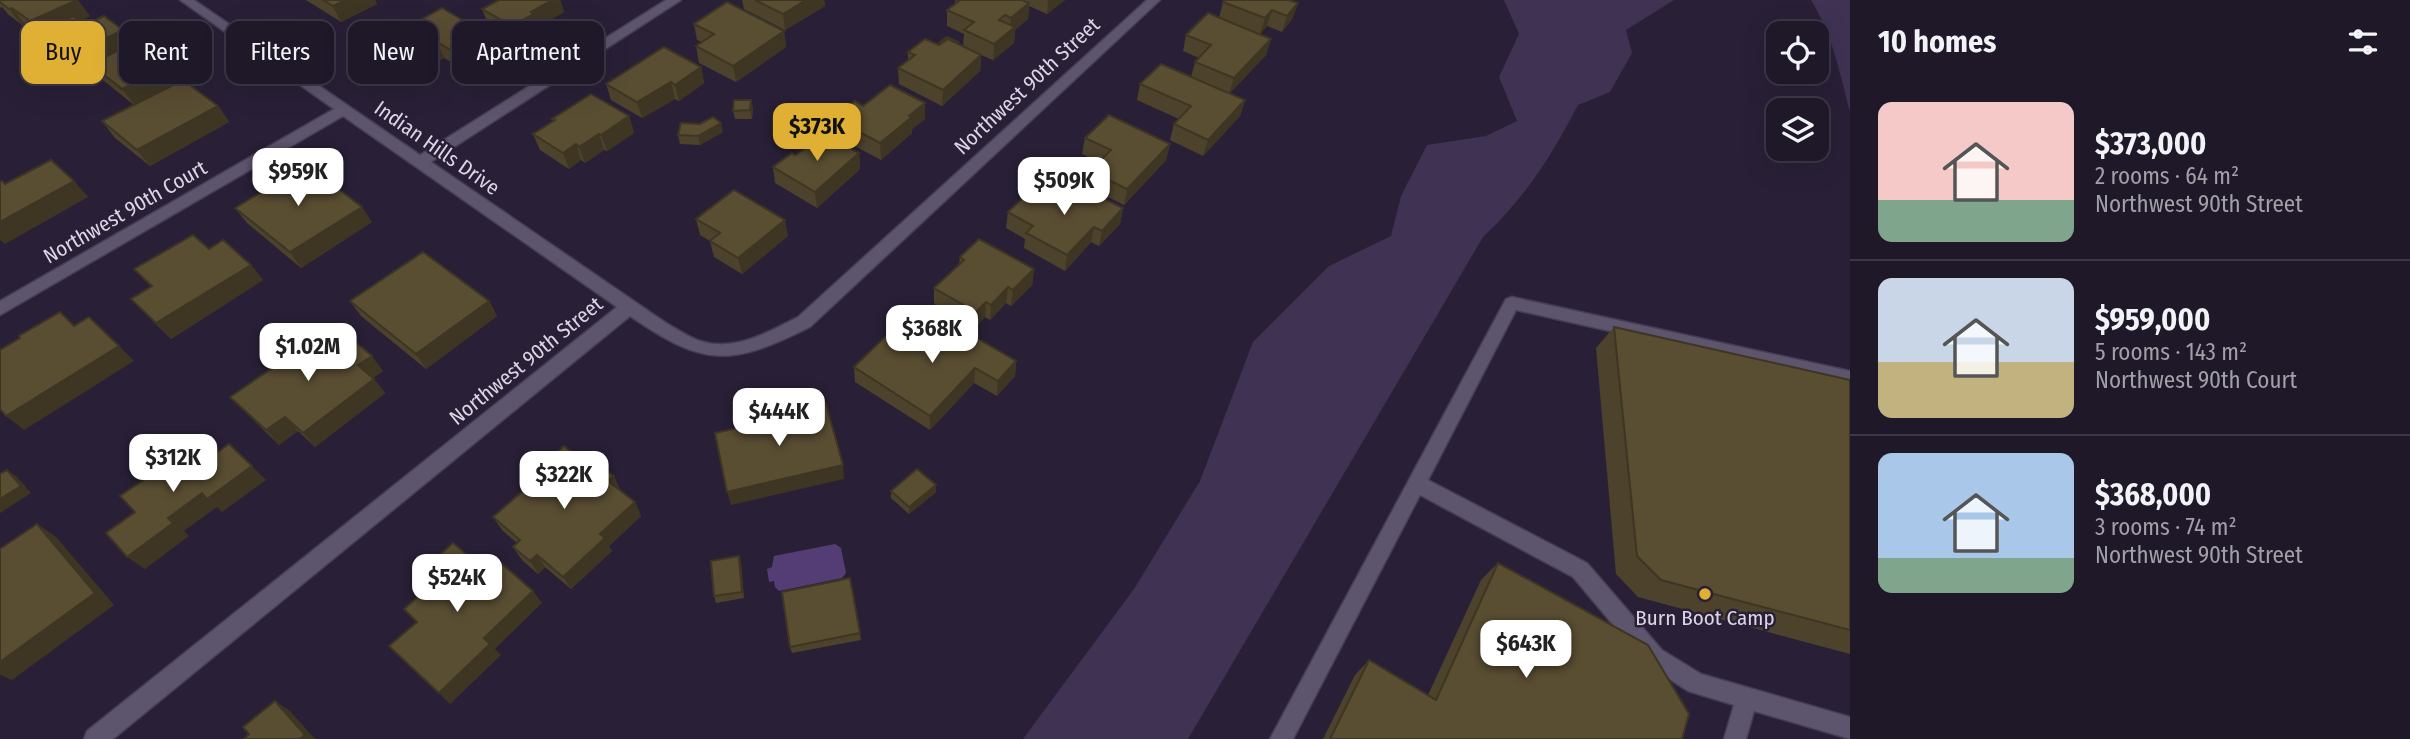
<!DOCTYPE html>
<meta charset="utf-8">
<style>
:root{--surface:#1f1829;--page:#272131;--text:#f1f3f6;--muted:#a1a0a8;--line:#3c3746;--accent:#dfb034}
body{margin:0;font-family:"Fira Sans Condensed",sans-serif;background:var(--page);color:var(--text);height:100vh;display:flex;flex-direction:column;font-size:26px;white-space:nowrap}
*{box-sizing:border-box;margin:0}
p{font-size:23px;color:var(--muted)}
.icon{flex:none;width:38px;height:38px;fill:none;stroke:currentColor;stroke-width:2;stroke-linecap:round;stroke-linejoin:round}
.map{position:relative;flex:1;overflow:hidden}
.details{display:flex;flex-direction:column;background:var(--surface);width:560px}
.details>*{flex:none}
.guide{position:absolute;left:21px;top:21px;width:665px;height:63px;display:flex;gap:14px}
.fabs{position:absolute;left:1766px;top:21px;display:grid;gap:14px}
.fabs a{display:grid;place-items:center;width:63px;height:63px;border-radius:14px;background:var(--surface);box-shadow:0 7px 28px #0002,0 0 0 2px var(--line);font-size:35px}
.price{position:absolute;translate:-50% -60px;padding:0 16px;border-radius:14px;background:#fff;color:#222;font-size:23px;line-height:46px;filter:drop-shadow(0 2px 4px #0008)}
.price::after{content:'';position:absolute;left:50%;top:42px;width:21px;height:16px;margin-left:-10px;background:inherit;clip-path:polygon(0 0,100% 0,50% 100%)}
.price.on{background:var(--accent);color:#111}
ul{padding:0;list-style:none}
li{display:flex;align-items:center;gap:21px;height:175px;padding:0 28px}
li+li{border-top:2px solid var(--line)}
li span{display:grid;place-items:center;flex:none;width:196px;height:140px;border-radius:14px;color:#555}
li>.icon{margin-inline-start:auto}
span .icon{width:84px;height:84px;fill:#fffc;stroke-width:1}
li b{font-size:30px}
h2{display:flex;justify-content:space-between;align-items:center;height:84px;padding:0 28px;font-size:30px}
.tag{padding:0 24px;border-radius:14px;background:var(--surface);box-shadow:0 7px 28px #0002,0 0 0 2px var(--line);font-size:24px;line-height:63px}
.tag.on{background:var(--accent);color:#111}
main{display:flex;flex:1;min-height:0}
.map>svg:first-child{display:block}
.green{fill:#3f3253}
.water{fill:#543d75}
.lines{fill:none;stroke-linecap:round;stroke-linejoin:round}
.minor-casing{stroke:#453d53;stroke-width:3}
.minor{fill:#5d546d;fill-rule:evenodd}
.wall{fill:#4d422b}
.shaded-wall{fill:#3e3623}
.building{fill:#594d32;stroke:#3e3623;stroke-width:2}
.poi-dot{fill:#dfb034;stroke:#292037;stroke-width:2.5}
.labels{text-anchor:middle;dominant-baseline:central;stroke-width:5;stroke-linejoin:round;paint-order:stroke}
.street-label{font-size:21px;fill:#dbd5e5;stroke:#292037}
.poi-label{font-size:21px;fill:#dbd5e5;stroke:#292037}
</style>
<main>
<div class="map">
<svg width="1850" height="739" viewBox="0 0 1850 739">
<rect width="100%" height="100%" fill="#292037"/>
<g class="green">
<path d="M1504,0H1674L1626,30L1632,53L1610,92L1578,105C1552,155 1525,198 1483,237L1188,739H1023L1134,589L1200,481L1253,342L1329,266L1391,236L1401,196L1427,145L1486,136L1517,121L1499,77L1519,34Z"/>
<path d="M1811,0H1850V112C1840,73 1832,34 1811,0Z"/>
</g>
<polygon class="water" points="835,544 841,548 846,573 842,578 779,591 775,587 774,581 769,582 767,569 772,567 774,556"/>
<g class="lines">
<g class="minor-casing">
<g id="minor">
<path d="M180,0H194L420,155L666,0H681L431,162L666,323C677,329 688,337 700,341C734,352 769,332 798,317L1147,0H1160L810,327C730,367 704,367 630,316L113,739H84L87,731L617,307L343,116L0,315V301L334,109Z"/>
<polygon points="1512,297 1850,371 1850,385 1516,310 1428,480 1587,563 1662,650 1701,674 1850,717 1850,739 1754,711 1746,739 1724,739 1734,705 1688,691 1646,664 1573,577 1420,495 1293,739 1270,739 1506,299"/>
</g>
</g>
<use href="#minor" class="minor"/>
</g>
<g class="wall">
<polygon points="0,0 90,16 79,21 85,25 123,30 133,44 170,65 181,81 218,106 229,122 150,166 115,138 102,121 134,105 103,80 92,67 80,73 50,49 39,35 25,24 22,25 9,15 2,7 0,8"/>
<polygon points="306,0 375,0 377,4 341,22"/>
<polygon points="499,0 560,0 564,12 538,27 539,30 518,43 489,26 482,9"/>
<polygon points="742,0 824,0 825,6 785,30 744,9"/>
<polygon points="955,0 1065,0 1047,14 1029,6 1028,19 1015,30 1014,43 993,60 981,55 980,71 942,106 899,84 898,68 908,60 908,52 939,45 940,42 958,44 963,46 964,34 947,26 947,10 955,4"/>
<polygon points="1223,2 1298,3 1292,19 1282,32 1267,26 1260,34 1271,39 1266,55 1230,93 1245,100 1240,116 1203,156 1170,140 1174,124 1179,119 1137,100 1140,84 1191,77 1195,62 1199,58 1183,51 1186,35 1219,18"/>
<polygon points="442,8 499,54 468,72 444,58 420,71 395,55 387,39"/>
<polygon points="694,24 784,31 786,47 736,82 699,63 696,46 702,42 697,40"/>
<polygon points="701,67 704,83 679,101 675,99 642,118 611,100 606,84"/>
<polygon points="863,106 925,119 912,129 912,133 881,160 834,135 833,118"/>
<polygon points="753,108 752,119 735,119 733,111"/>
<polygon points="629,116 634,133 607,151 604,150 585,163 581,160 569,169 540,150 533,134 553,121 552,119"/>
<polygon points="723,132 700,145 680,144 678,135"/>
<polygon points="1085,138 1170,144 1166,160 1124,205 1088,187 1090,171 1099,162 1082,154"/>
<polygon points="859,153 860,169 817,208 775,183 773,167 795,155"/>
<polygon points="1035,196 1123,208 1120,224 1099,246 1091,242 1065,271 1024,248 1025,239 1006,228 1008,212"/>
<polygon points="235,208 372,222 301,268 247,223"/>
<polygon points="696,219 788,236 742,274 714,257 710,241 700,235"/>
<polygon points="209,249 251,265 263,280 171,339 131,299 151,287 134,269"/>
<polygon points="960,257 1034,269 1032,285 1011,306 1006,303 990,320 985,317 975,328 934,304 934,288 959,264"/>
<polygon points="350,301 489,301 497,316 426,369 361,316"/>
<polygon points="1614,327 1850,380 1850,654 1638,597 1616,574 1596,348"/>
<polygon points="1016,361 1015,376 997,396 974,383 930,430 855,382 854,367"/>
<polygon points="383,371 373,378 385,393 315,447 298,431 279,445 230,397"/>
<polygon points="592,468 614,476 620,490 635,502 641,516 609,546 612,551 571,589 545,567 538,574 522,560 513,547 517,543 502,530 493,517 533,483 529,477"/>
<polygon points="936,485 936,492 909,514 891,498 891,491"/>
<polygon points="741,563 744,598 716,603 714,596"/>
<polygon points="1498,563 1682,739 1323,739 1355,675 1369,660 1428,695 1481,580"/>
<polygon points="850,578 861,640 792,653 790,647"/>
</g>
<g class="shaded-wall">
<polygon points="74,0 78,0 90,16 43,37 30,21"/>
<polygon points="345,0 375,0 377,4 341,22 333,6"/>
<polygon points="552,0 560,0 564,12 538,27 539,30 518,43 512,26 531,12"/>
<polygon points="806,0 824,0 825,6 785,30 783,14"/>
<polygon points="1048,0 1065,0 1047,14"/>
<polygon points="1029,3 1028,19 1015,30 1014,43 993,60 994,44 1010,31 1011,18"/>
<polygon points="1298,3 1292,19 1282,32 1287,16"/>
<polygon points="12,8 25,24 22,25 9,9"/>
<polygon points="1272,10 1267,26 1260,34 1265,18"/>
<polygon points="123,30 135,46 90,64 92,67 80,73 68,57"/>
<polygon points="784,31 786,47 736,82 733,66"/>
<polygon points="493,38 499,54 468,72 461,56"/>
<polygon points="1271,39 1266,55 1229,94 1234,78"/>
<polygon points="437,42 444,58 420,71 413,55"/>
<polygon points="981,55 980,71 942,106 943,90"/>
<polygon points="170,65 182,81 135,106 122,89"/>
<polygon points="701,67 704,83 679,101 675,85"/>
<polygon points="671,82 675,99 642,118 637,102"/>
<polygon points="751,100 753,108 752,119 750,110"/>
<polygon points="1245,100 1240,116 1203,156 1208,140"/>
<polygon points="925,103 925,119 912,129 912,133 881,160 880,143 909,116"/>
<polygon points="218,106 229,122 150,166 137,150"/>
<polygon points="629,116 634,133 607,151 601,135"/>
<polygon points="721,123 723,132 700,145 698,136"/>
<polygon points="599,134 604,150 585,163 579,147"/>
<polygon points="576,144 581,160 569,169 563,153"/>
<polygon points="1170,144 1166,160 1124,205 1127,189"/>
<polygon points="859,153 860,169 817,208 815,192"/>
<polygon points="74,181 88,197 5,244 0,240 0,222"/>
<polygon points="362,207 372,222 301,268 290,252"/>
<polygon points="1123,208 1120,224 1099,246 1102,231"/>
<polygon points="785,220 788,236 742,274 738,258"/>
<polygon points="1094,227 1091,242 1065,271 1067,255"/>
<polygon points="251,265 263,280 171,339 156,323"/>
<polygon points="1034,269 1032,285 1011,306 1013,290"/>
<polygon points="1008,287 1006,303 990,320 991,305"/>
<polygon points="489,301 497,316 426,369 416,354"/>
<polygon points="986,302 985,317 975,328 976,312"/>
<polygon points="119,346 134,361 24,430 6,416"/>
<polygon points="372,356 383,371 369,380 358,365"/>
<polygon points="1016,361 1015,376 997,396 998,381"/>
<polygon points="975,368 974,383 930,430 930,416"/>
<polygon points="374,379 385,393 315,447 303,433"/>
<polygon points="285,417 298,431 279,445 266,430"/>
<polygon points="843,465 844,479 731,505 727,492"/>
<polygon points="252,466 266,480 222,512 217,507 184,531 189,536 145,569 127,557 168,518 202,493"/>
<polygon points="7,470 17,477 31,493 0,513 0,499"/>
<polygon points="614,476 620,490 608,481"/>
<polygon points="936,485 936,492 909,514 909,507"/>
<polygon points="635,502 641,516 609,546 612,551 571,589 563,577 600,534"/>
<polygon points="37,524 56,537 114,605 12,680 0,675 0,662"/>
<polygon points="537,555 545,567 538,574 530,561"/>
<polygon points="739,556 741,563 744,598 742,592"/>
<polygon points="533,591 542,603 495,649 501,655 450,704 439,693 484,638"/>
<polygon points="275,701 290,711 315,739 300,739"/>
</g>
<g class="building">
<polygon points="0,0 77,0 30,21 12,8 9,9 0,2"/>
<polygon points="323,0 345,0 333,6"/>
<polygon points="499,0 552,0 531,12 534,14 512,26 482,9"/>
<polygon points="755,0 806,0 783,14"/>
<polygon points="956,0 1022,0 1029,3 1011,18 1005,15 999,20 1015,27 994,44 964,30 974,22 947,10 959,1"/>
<polygon points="1225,0 1289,0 1298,3 1287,16 1272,10 1265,18 1223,2"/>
<polygon points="727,2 784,31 733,66 696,46 714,34 694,24"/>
<polygon points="442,8 493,38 461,56 437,42 413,55 387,39"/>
<polygon points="1208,13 1271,39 1234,78 1195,62 1211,45 1186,35"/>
<polygon points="73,16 85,25 104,16 123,30 68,57 37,33"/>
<polygon points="947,37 958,42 956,43 948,39 942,43 940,42"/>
<polygon points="925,39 939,45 948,39 981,55 943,90 898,68 915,55 908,52"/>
<polygon points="138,41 170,65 122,89 90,64"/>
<polygon points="664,47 701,67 675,85 671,82 637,102 606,84"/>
<polygon points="1161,64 1245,100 1208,140 1174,124 1191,106 1140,84"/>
<polygon points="183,80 218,106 137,150 102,121"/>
<polygon points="890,85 925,103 909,116 912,117 880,143 833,118 855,101 863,106"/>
<polygon points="591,94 629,116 601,135 599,134 579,147 576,144 563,153 533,134 555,120 552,119"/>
<polygon points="734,100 751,100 750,110 733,111"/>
<polygon points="1109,115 1170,144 1127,189 1090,171 1111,150 1085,138"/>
<polygon points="713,117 721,123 698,136 678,135 681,123 700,124"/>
<polygon points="826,135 859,153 815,192 773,167 792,153 795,155"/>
<polygon points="51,160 74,181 0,222 0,182 2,181 5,184"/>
<polygon points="307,165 362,207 290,252 235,208"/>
<polygon points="1046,186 1077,202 1088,191 1123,208 1102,231 1094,227 1067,255 1026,233 1033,226 1008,212 1028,193 1035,196"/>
<polygon points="734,190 785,220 738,258 710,241 720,233 696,219"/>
<polygon points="193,235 209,249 223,240 251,265 156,323 131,299 152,286 134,269"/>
<polygon points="979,239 1034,269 1013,290 1008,287 991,305 986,302 976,312 934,288 964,260 960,257"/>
<polygon points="423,252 489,301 416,354 350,301"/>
<polygon points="60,312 74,326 89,317 119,346 6,416 0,409 0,350 20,338 19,336"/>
<polygon points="944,319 1016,361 998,381 975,368 930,416 854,367 888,334 914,349"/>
<polygon points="335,325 372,356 358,365 374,379 303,433 285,417 266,430 230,397"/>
<polygon points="1614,327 1850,380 1850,630 1661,580 1637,556"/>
<polygon points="826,404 843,465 727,492 715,433 761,423 760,419"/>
<polygon points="229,444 252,466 207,499 202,493 168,518 173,523 127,557 106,533 135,512 120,496 188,450 201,464"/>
<polygon points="564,446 592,468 597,463 614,476 608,481 635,502 600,534 605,538 563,577 537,555 530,561 513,547 520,540 493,517 534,481 529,477"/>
<polygon points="917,469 936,485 909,507 891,491"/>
<polygon points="7,470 21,486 0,499 0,474"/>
<polygon points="37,524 95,593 0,662 0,549"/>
<polygon points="453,543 480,566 492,555 533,591 484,638 490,644 439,693 389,646 417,622 404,609 428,588 416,576"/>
<polygon points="739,556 742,592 714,596 711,561"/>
<polygon points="1498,563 1648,645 1689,714 1682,739 1330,739 1369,660 1436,700"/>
<polygon points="850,578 860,633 790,647 782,592"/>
<polygon points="275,701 305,735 300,739 244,739 249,734 243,727"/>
</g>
<circle class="poi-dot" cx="1705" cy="594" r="7"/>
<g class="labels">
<g class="street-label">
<text transform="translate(1027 86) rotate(-43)">Northwest 90th Street</text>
<text transform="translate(437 148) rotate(35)">Indian Hills Drive</text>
<text transform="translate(125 212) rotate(-30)">Northwest 90th Court</text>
<text transform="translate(526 361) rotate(-39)">Northwest 90th Street</text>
</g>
<g class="poi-label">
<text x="1705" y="618">Burn Boot Camp</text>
</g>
</g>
</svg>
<div class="fabs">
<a><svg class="icon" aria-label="locate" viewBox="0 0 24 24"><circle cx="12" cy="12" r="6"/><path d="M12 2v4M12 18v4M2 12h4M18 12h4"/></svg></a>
<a><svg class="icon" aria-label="layers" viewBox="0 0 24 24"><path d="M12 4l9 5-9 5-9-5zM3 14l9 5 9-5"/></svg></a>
</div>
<b class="price on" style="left:817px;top:163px">$373K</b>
<b class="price" style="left:298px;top:208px">$959K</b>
<b class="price" style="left:1064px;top:217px">$509K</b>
<b class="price" style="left:932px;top:365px">$368K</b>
<b class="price" style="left:308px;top:383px">$1.02M</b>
<b class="price" style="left:779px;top:448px">$444K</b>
<b class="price" style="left:173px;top:494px">$312K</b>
<b class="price" style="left:564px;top:511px">$322K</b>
<b class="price" style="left:457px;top:614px">$524K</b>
<b class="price" style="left:1526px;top:680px">$643K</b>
<div class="guide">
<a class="tag on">Buy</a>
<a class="tag">Rent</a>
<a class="tag">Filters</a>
<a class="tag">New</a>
<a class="tag">Apartment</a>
</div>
</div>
<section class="details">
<h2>10 homes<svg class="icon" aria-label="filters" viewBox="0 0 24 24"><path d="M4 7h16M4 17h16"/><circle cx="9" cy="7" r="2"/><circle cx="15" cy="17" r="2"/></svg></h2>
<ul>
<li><span style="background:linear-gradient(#f6c9c9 70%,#7fa58c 0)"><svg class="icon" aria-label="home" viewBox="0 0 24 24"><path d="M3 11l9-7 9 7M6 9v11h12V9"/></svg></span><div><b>$373,000</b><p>2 rooms · 64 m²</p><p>Northwest 90th Street</p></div></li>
<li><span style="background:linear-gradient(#c9d6e8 60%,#c2b280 0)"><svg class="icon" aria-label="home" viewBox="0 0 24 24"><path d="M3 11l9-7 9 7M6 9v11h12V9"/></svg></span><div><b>$959,000</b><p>5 rooms · 143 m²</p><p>Northwest 90th Court</p></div></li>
<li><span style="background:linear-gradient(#a9c7e8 75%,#7fa58c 0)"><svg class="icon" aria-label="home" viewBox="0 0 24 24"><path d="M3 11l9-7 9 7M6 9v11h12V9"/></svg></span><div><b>$368,000</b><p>3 rooms · 74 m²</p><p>Northwest 90th Street</p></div></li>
</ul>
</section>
</main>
